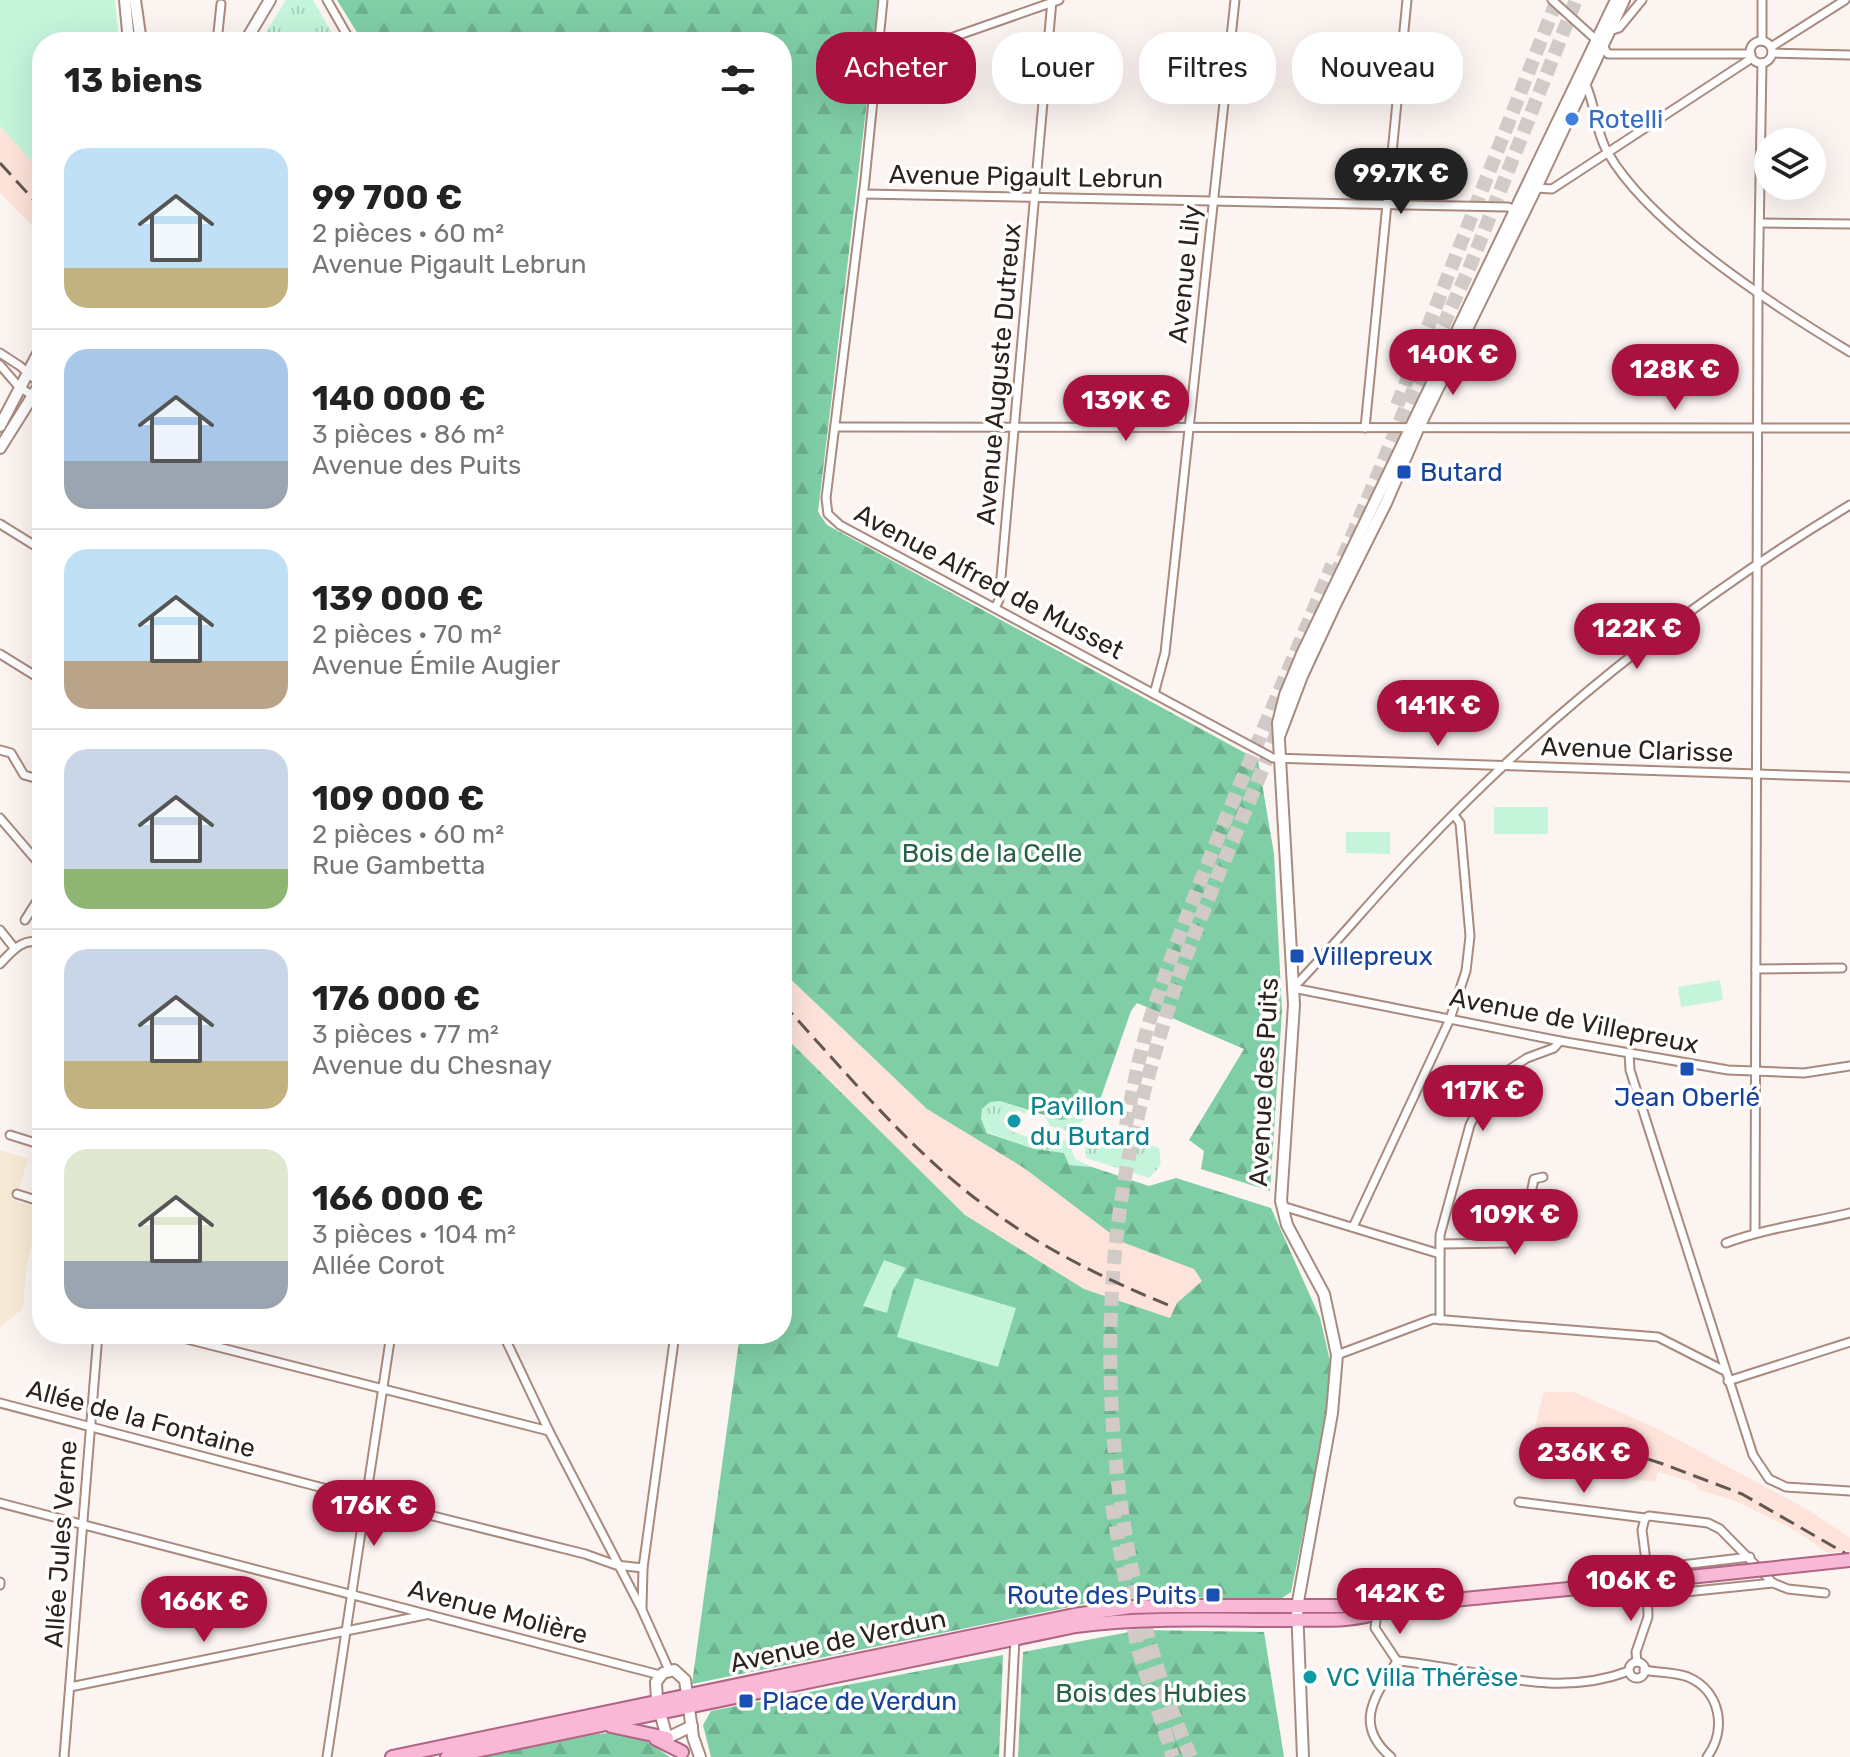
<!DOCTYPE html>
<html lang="fr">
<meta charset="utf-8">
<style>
:root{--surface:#fff;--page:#f2f2f2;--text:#222;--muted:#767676;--line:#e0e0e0;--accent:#a81140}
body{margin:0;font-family:Rubik,sans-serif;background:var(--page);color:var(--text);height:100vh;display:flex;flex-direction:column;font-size:30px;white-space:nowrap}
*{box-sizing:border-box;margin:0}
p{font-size:26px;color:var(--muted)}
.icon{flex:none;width:44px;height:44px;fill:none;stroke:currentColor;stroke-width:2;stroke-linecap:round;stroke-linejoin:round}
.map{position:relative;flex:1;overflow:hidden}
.details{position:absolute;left:32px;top:32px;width:760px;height:1312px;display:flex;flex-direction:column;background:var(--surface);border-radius:32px;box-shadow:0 8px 32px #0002}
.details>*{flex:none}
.hud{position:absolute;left:816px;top:32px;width:760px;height:72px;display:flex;gap:16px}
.buttons{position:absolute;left:1754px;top:128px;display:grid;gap:16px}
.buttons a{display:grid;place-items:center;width:72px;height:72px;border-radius:50%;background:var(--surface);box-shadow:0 8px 32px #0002;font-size:40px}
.price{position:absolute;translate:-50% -68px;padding:0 18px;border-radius:28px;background:var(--accent);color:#fff;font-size:26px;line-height:52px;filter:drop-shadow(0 2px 4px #0008)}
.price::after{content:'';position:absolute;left:50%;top:48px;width:24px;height:18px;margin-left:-12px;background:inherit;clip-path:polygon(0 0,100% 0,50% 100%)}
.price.selected{background:#222;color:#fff}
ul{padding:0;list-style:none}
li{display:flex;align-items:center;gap:24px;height:200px;padding:0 32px}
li+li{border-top:2px solid var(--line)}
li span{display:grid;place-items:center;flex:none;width:224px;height:160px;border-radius:24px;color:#555}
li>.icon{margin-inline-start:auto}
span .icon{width:96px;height:96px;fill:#fffc;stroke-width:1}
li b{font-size:34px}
h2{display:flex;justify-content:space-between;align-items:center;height:96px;padding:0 32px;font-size:34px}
.chip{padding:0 28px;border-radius:32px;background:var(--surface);box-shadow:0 8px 32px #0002;font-size:28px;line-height:72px}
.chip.selected{background:var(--accent);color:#fff}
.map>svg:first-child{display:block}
.built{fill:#fde3d9}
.education{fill:#f7ead6}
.grass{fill:url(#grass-tufts)}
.forest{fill:url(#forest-firs)}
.park{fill:#c4f5db}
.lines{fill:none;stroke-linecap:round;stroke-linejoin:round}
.highway-tunnel{stroke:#d2cac7;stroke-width:14;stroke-dasharray:14 7;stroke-linecap:butt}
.street-casing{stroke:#a98a7e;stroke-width:11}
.secondary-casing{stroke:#a98a7e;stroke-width:14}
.primary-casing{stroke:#af6583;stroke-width:16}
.street{stroke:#fff;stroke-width:7}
.secondary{stroke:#fff;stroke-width:10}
.primary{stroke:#f9b8d6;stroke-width:12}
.rail{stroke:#625753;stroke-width:3;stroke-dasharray:16 8;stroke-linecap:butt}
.primary-bridge-casing{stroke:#af6583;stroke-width:16;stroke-linecap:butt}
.primary-bridge{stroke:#f9b8d6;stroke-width:12}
.shop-dot{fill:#3f7fe0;stroke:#fff;stroke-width:3}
.transit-dot{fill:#1a4fb4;stroke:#fff;stroke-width:3}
.culture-dot{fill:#0f9aa8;stroke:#fff;stroke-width:3}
.labels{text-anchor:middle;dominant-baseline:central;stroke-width:7;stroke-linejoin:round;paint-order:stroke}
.shop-label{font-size:26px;fill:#366cbe;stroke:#fff;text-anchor:start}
.street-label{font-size:26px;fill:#2e221d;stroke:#fff}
.transit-label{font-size:26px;fill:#164399;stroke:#fff;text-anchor:start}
.park-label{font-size:26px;fill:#266147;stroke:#fff}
.culture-label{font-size:26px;fill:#0d838f;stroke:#fff;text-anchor:start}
</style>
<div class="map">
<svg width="1850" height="1757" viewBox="0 0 1850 1757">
<defs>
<pattern id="grass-tufts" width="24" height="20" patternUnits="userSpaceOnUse" patternTransform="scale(2)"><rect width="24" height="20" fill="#c4f5db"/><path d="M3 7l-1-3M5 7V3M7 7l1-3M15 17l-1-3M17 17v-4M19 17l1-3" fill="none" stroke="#a9d2bc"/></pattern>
<pattern id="forest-firs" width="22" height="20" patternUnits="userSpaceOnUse" patternTransform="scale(2)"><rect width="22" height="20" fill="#7fcea6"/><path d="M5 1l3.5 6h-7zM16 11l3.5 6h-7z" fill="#6eb18e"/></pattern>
</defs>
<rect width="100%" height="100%" fill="#fbf4f1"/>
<g class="built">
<polygon points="0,126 42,173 42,236 0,193"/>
<polygon points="782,971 927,1109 1024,1168 1122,1242 1194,1269 1202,1281 1177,1303 1170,1318 1084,1289 965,1215 782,1034"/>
<polygon points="1544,1392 1574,1392 1654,1427 1810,1511 1850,1538 1850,1551 1828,1553 1796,1531 1738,1502 1697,1489 1696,1484 1686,1480 1658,1472 1655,1482 1636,1480 1551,1457 1541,1446 1535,1448 1532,1439"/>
</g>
<polygon class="education" points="0,1150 28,1159 15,1201 42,1208 27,1262 23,1308 0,1328"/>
<g class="grass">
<polygon points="286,0 313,0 337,42 260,42"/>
<polygon points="1079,1089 1087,1094 1086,1117 1072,1132 1050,1126 1045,1116 1060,1120"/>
<polygon points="1000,1101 1027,1110 1026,1114 1017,1110 1016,1113 1010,1111 1006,1114 1003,1122 1011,1128 1011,1131 1036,1140 1047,1135 1068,1141 1075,1159 1092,1167 1069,1165 1064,1153 1034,1149 987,1132 981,1120 982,1109 990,1102"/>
<path d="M1096,1128L1159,1148C1162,1168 1162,1164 1149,1178L1086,1158L1085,1141Z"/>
</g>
<g class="forest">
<polygon points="337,0 879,0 818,512 827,525 1258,760 1274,854 1282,1011 1270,1191 1201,1169 1204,1151 1189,1140 1244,1049 1137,1003 1131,1011 1100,1100 1079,1089 1068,1119 1060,1120 1000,1101 990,1102 982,1109 981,1119 987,1133 1034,1149 1064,1153 1069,1165 1092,1167 1149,1186 1176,1178 1271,1208 1320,1318 1330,1361 1332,1379 1326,1423 1291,1592 1279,1600 1128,1595 692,1684 740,1334 782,1334 782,1034 965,1215 1084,1289 1170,1318 1177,1303 1202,1281 1194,1269 1122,1242 1024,1168 927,1109 782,971 782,42 363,42"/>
<polygon points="1140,1630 1264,1632 1284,1757 1018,1757 1023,1652"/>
<polygon points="1003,1655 999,1757 711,1757 703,1725 711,1711"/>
<polygon points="631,1731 670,1757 477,1757 576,1736"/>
</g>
<g class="park">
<polygon points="0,0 115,0 119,42 42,42 42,173 0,126"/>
<rect x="1494" y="807" width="54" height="27"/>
<polygon points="1346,832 1390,832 1390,854 1346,853"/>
<polygon points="1720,980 1723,1000 1681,1007 1678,987"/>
<polygon points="884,1260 906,1268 893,1290 887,1313 863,1306"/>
<polygon points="915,1278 1016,1308 998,1367 897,1337"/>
</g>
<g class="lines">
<g class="highway-tunnel">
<polyline points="1397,405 1557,0"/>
<polyline points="1335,577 1408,402 1469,269 1576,0"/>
<path d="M1122,1146C1131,1101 1138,1054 1153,1010C1204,859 1272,713 1332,565"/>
<polyline points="1112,1505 1137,1646 1173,1757"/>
<path d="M1191,1757C1111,1577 1090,1345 1130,1151C1139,1108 1151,1065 1164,1023C1194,920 1243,824 1280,724"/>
</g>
<g class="street-casing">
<g id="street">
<polyline points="327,0 351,42"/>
<polyline points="883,0 865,180 826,498 828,514 840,525 1273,758 1850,777"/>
<polyline points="1552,0 1603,46 1608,54 1751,54"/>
<polyline points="1609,31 1619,28 1642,0"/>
<polyline points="1762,41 1762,0"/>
<circle cx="1761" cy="52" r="11"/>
<polyline points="217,42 221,4"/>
<polyline points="1771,47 1845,0"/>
<polyline points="1772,53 1850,55"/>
<polyline points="876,64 1059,0"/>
<path d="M1585,83C1596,105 1595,131 1608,153C1650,226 1777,308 1850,352"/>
<polyline points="1536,188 1552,189 1752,58"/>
<polyline points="864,194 1508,207 1517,211"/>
<polyline points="1760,223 1850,224"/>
<polyline points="0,353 20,366 40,384 42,404"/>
<polyline points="0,365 19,387 32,395"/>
<polyline points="835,427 1850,428"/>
<polyline points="1365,428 1407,0"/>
<path d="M1850,505C1693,600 1546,715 1420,849C1376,894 1337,943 1293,988L1560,1041L1728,1070L1804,1073L1850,1066"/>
<polyline points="0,524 42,550"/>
<polyline points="995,608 999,600 1052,0"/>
<polyline points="0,654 42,680"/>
<polyline points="1154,694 1165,653 1235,0"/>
<polyline points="0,750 11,753 24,775 42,780"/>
<polyline points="0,818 42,867"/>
<polyline points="25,920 42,893"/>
<polyline points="0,930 15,949"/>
<path d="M0,964C12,951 23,937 42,943"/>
<polyline points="1756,969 1842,968"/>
<polyline points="1629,1053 1630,1070 1753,1455 1769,1479 1786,1487 1850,1491"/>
<polyline points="10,1135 42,1145"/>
<polyline points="17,1194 42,1202"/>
<polyline points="1282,1206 1440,1254"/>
<polyline points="1353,1227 1450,1019 1466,971 1470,936 1460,823 1454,815"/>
<polyline points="1524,1228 1565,1233"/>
<polyline points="1755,1232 1758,298 1762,63"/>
<path d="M1726,1243C1766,1228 1809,1223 1850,1213"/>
<polyline points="1440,1244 1508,1243 1523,1231 1534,1179 1543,1177"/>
<polyline points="1440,1320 1440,1235 1470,1125 1480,1105 1510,1069 1527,1058 1554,1048 1560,1041"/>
<polyline points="167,1334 549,1431"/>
<polyline points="503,1334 549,1431 642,1610 669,1670"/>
<polyline points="1337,1355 1433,1319 1658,1337 1723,1370"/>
<polyline points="1728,1381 1850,1342"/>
<polyline points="0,1403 365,1499 585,1554 616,1565 643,1568"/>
<polyline points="1519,1502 1645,1518"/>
<polyline points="0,1503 660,1675"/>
<polyline points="1647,1569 1750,1557"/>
<polyline points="0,1582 0,1585"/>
<polyline points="1646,1596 1773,1583"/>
<polyline points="642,1608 643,1568 675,1334"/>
<polyline points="1377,1613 1375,1628 1397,1661"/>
<path d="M1397,1661C1476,1667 1550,1701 1629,1671"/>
<polyline points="1637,1662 1636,1652 1648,1617 1647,1569 1642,1530 1645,1518 1649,1516 1708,1523 1720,1529 1773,1583 1788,1589 1825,1593"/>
<circle cx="1637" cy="1670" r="8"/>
<path d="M1644,1670C1659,1673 1675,1672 1688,1677C1721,1691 1727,1730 1707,1757"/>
<polyline points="70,1687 425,1615"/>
<polyline points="64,1757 98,1334"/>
<polyline points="327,1757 391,1334"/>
<polyline points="1009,1757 1015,1638"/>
<path d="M1391,1757C1352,1724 1376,1695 1397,1661"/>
</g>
</g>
<g class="secondary-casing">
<g id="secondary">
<polyline points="125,0 129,42"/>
<polyline points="135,0 141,42"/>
<polyline points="245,42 270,0"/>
<polyline points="0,426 42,346"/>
<polyline points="0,448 42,381"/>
<polyline points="1280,734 1302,676 1336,603 1386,503 1418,429 1536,188 1624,0"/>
<polyline points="667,1738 657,1701 656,1682 663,1673 674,1670 685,1680 693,1737 700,1757"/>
<polyline points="667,1738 692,1726"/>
<polyline points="1303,1757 1297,1607 1332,1413 1337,1355 1324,1294 1287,1225 1281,1201 1294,1005 1278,723 1285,695 1302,654 1616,0"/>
</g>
</g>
<g class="primary-casing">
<g id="primary">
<polyline points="611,1726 667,1738"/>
<polyline points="656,1739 682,1752"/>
<polyline points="392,1757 1074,1615 1131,1607 1171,1606 1391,1606 1652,1581"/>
<path d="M447,1757L1076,1626C1145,1617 1215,1620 1284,1620C1315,1619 1353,1623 1382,1611"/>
</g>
</g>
<use href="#street" class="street"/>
<use href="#secondary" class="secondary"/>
<use href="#primary" class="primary"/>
<g class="rail">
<polyline points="0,163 42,209"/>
<path d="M782,1003C845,1071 906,1146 980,1202C1039,1247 1104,1279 1173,1307"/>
<polyline points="1557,1429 1663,1464 1742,1494 1850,1556"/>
</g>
<g class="primary-bridge-casing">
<polyline id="primary-bridge" points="1652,1581 1850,1560"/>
</g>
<use href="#primary-bridge" class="primary-bridge"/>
</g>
<circle class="shop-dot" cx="1572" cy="119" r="8"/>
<g class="transit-dot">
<rect x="1396" y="464" width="16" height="16" rx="4"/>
<rect x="1289" y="948" width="16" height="16" rx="4"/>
<rect x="1679" y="1061" width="16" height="16" rx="4"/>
<rect x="1205" y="1587" width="16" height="16" rx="4"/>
<rect x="738" y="1693" width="16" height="16" rx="4"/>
</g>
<g class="culture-dot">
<circle cx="1014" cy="1121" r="8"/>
<circle cx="1310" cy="1677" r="8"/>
</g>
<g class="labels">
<g class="shop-label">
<text x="1588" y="119">Rotelli</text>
</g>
<g class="street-label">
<text transform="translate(1026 177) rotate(1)">Avenue Pigault Lebrun</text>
<text transform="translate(1185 274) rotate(-84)">Avenue Lily</text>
<text transform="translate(999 374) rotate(-85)">Avenue Auguste Dutreux</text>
<text transform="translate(989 582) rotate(28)">Avenue Alfred de Musset</text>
<text transform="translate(1637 750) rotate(2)">Avenue Clarisse</text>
<text transform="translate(1574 1021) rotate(11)">Avenue de Villepreux</text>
<text transform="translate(1264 1082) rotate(-87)">Avenue des Puits</text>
<text transform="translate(141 1419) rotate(15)">Allée de la Fontaine</text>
<text transform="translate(61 1544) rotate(-86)">Allée Jules Verne</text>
<text transform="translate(498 1612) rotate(15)">Avenue Molière</text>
<text transform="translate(838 1641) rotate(-12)">Avenue de Verdun</text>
</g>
<g class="transit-label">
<text x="1420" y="472">Butard</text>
<text x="1313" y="956">Villepreux</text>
<text x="1687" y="1097" text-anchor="middle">Jean Oberlé</text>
<text x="1197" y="1595" text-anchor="end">Route des Puits</text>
<text x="762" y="1701">Place de Verdun</text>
</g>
<g class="park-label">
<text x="992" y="853">Bois de la Celle</text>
<text x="1151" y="1693">Bois des Hubies</text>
</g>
<g class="culture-label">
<text x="1030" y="1106">Pavillon<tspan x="1030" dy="30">du Butard</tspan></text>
<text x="1326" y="1677">VC Villa Thérèse</text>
</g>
</g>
</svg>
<div class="buttons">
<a><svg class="icon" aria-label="layers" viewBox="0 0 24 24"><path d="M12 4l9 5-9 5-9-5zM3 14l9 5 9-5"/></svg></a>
</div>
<b class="price selected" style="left:1401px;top:216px">99.7K €</b>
<b class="price" style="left:1453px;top:397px">140K €</b>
<b class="price" style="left:1675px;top:412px">128K €</b>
<b class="price" style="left:1126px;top:443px">139K €</b>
<b class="price" style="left:1637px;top:671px">122K €</b>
<b class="price" style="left:1438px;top:748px">141K €</b>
<b class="price" style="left:1483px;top:1133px">117K €</b>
<b class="price" style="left:1515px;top:1257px">109K €</b>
<b class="price" style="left:1584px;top:1495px">236K €</b>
<b class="price" style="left:374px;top:1548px">176K €</b>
<b class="price" style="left:1631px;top:1623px">106K €</b>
<b class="price" style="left:1400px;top:1636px">142K €</b>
<b class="price" style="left:204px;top:1644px">166K €</b>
<div class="hud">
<a class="chip selected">Acheter</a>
<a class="chip">Louer</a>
<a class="chip">Filtres</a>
<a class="chip">Nouveau</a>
</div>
<section class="details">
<h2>13 biens<svg class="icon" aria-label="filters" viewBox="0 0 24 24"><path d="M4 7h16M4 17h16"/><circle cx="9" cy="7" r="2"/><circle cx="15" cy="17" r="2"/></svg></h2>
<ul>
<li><span style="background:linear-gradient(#bfe0f5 75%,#c2b280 0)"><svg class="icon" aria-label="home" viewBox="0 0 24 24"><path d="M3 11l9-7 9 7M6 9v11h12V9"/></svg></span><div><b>99 700 €</b><p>2 pièces · 60 m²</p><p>Avenue Pigault Lebrun</p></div></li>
<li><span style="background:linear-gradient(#a9c7e8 70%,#9aa5b1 0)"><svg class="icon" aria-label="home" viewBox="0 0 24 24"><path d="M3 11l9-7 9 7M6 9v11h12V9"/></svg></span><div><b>140 000 €</b><p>3 pièces · 86 m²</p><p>Avenue des Puits</p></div></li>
<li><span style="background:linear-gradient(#bfe0f5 70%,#b9a48a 0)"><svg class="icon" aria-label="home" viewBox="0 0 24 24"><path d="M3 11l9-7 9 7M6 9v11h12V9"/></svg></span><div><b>139 000 €</b><p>2 pièces · 70 m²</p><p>Avenue Émile Augier</p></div></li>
<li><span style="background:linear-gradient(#c9d6e8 75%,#8fb573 0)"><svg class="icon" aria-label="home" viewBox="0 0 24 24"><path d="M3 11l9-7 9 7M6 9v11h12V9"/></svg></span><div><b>109 000 €</b><p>2 pièces · 60 m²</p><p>Rue Gambetta</p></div></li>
<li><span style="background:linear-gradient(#c9d6e8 70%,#c2b280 0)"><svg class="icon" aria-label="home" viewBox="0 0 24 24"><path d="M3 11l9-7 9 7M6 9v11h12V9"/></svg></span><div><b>176 000 €</b><p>3 pièces · 77 m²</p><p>Avenue du Chesnay</p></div></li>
<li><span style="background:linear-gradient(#dfe7d0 70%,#9aa5b1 0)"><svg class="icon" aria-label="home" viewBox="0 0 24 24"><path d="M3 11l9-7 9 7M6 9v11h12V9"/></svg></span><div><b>166 000 €</b><p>3 pièces · 104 m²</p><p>Allée Corot</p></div></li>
</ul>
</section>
</div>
